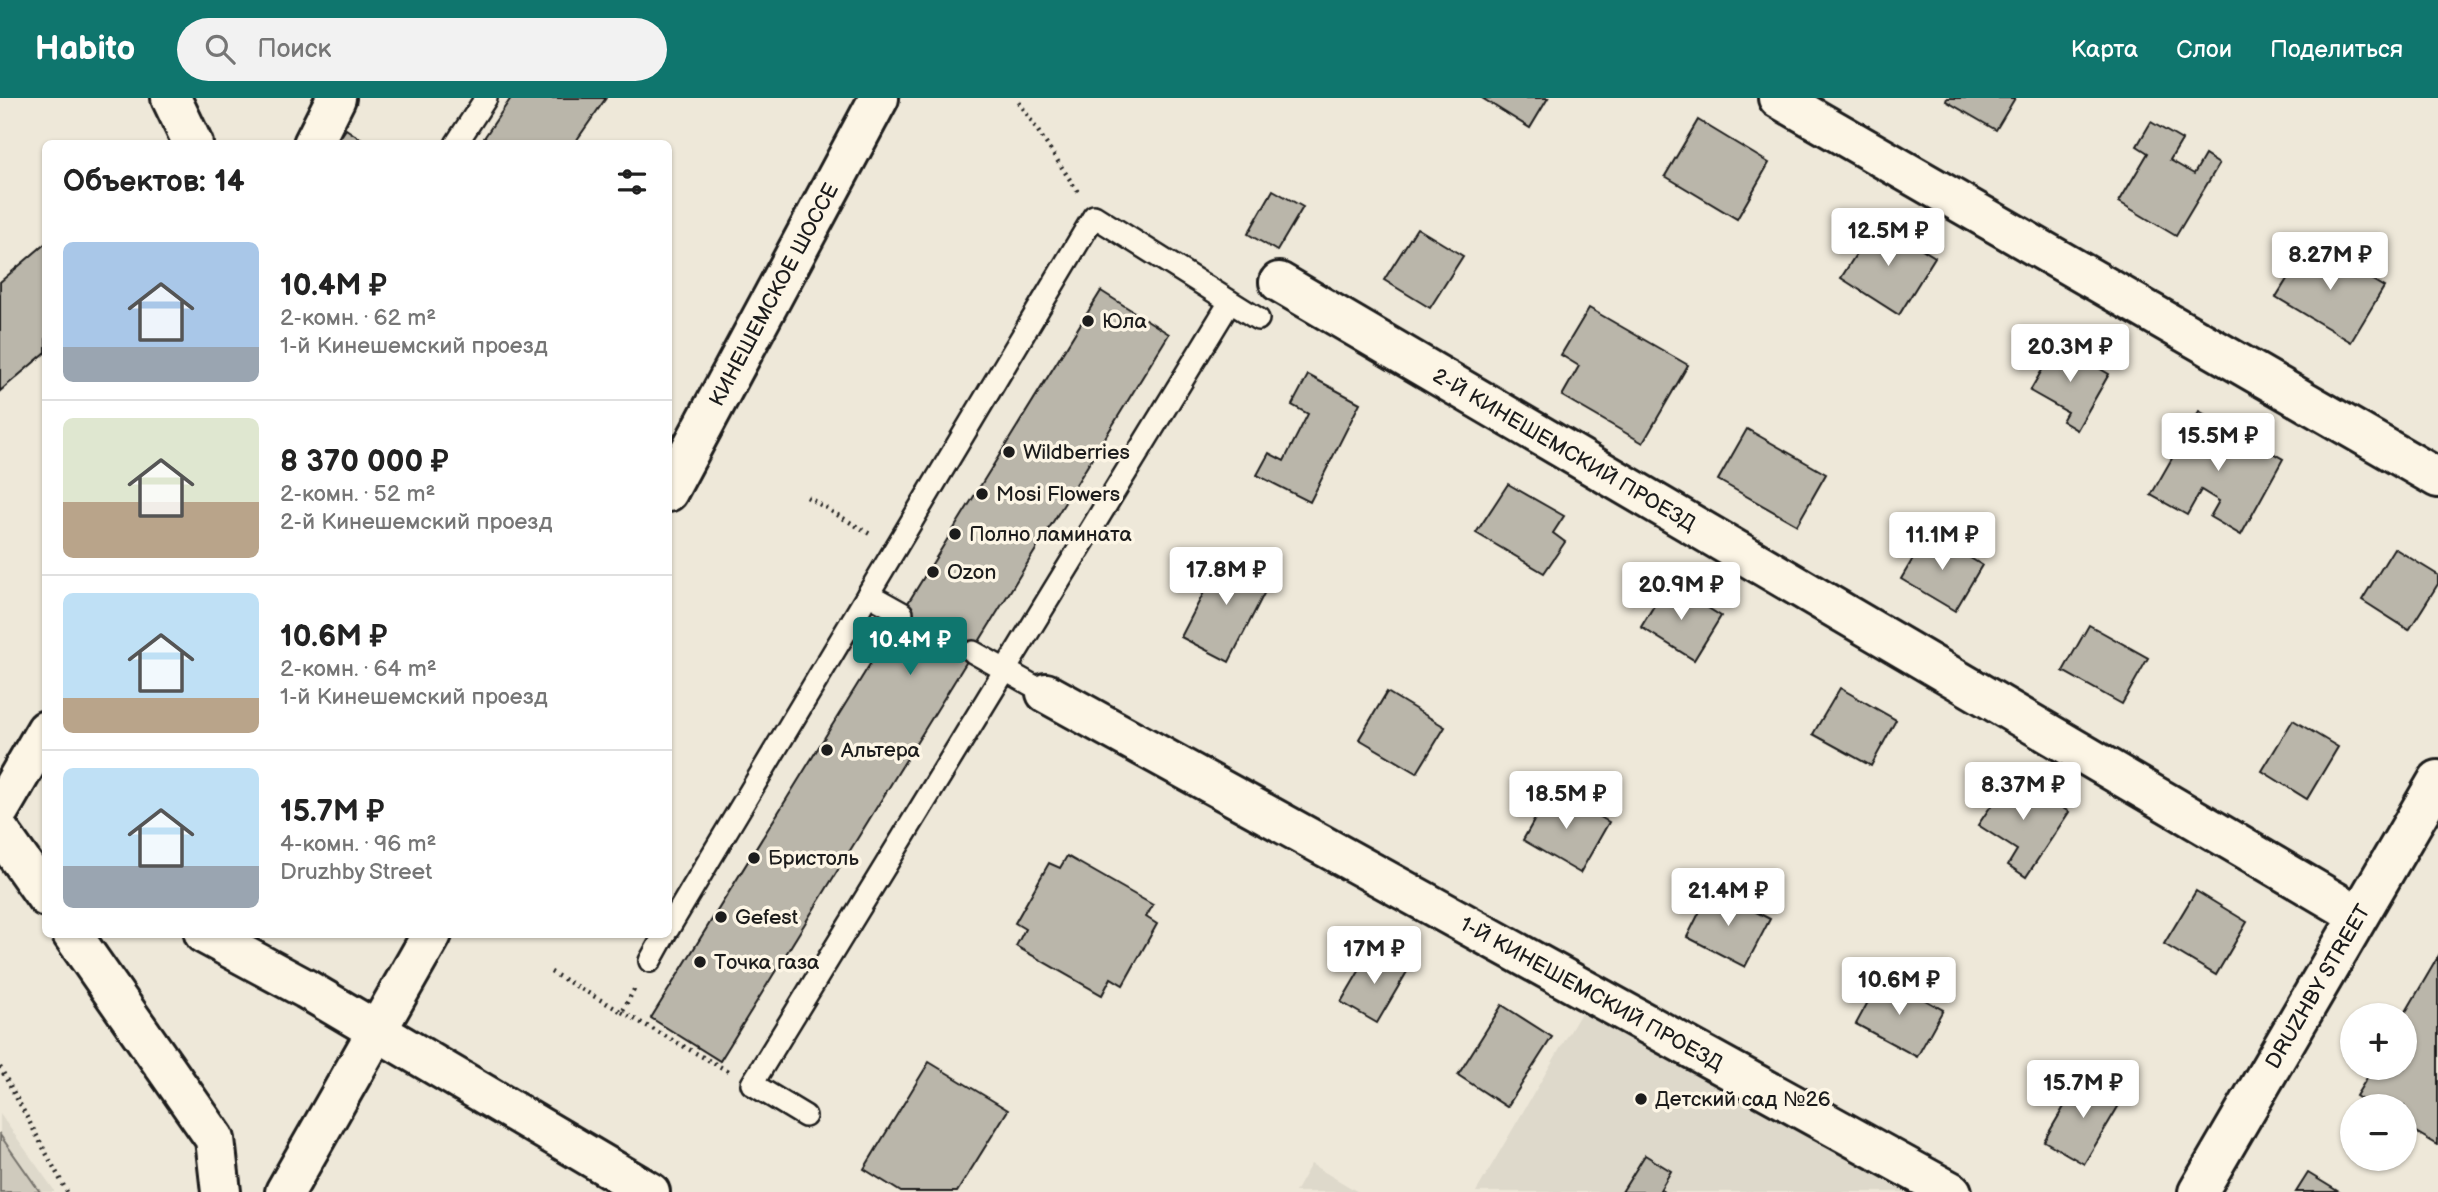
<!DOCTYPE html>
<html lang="ru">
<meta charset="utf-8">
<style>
:root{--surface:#fff;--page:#f2f2f2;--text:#222;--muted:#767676;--line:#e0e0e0;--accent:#0f766e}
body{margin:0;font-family:"Balsamiq Sans",sans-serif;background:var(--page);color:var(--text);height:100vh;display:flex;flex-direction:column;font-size:26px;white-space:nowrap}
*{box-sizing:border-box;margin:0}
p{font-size:23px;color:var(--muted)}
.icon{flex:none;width:38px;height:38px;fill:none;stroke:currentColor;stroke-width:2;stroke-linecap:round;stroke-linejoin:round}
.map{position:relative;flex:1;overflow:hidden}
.sheet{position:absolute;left:42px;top:42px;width:630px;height:798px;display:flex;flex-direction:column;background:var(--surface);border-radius:10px;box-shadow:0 2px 5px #0004}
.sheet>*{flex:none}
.buttons{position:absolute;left:2340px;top:905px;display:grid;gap:14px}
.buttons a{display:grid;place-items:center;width:77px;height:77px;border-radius:50%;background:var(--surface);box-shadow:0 2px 5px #0004;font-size:35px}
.price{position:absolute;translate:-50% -60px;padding:0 16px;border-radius:7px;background:#fff;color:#222;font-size:23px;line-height:46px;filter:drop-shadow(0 2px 4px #0008)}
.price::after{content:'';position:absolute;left:50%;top:42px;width:21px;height:16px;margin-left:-10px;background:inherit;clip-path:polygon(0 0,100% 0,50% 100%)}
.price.current{background:var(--accent);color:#fff}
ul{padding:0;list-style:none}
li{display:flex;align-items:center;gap:21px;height:175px;padding:0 21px}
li+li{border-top:2px solid var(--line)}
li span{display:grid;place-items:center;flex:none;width:196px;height:140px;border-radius:10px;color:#555}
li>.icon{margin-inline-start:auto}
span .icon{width:84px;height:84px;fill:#fffc;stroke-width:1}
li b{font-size:30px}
h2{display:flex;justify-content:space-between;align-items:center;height:84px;padding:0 21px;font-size:30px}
header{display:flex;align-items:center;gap:42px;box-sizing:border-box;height:98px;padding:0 35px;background:var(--accent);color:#fff}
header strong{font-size:33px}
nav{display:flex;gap:38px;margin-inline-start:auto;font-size:24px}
.search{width:490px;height:63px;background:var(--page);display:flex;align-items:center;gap:18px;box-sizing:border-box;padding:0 24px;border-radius:38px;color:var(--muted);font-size:26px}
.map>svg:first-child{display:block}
.built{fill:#ded9cb}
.green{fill:#cfcabd;stroke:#76736c;stroke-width:2}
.building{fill:#bab6aa;stroke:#1c1c1c;stroke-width:2}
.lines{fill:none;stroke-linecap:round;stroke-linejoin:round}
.lane-casing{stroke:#1c1c1c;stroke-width:26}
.street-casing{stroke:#1c1c1c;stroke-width:44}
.secondary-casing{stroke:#1c1c1c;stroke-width:44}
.primary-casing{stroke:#1c1c1c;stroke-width:44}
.path{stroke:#1c1c1c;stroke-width:4.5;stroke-dasharray:2 5;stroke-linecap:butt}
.lane{stroke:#fcf5e5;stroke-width:21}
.street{stroke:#fcf5e5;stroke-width:38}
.secondary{stroke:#fcf5e5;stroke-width:38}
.primary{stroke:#fcf5e5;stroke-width:38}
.poi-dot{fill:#1c1c1c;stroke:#fcf5e5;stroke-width:2.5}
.labels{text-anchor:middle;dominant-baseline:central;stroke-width:7;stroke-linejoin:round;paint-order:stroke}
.street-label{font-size:21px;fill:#1c1c1c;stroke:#fcf5e5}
.poi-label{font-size:21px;fill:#1c1c1c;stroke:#fcf5e5;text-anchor:start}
</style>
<header>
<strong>Habito</strong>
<div class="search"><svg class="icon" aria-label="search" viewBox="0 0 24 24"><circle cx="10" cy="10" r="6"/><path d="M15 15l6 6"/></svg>Поиск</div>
<nav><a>Карта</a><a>Слои</a><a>Поделиться</a></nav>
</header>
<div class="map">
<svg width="2438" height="1094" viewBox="0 0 2438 1094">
<rect width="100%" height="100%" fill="#eee8d9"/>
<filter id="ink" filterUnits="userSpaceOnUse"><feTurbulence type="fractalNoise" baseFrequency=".0143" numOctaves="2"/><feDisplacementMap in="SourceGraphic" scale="14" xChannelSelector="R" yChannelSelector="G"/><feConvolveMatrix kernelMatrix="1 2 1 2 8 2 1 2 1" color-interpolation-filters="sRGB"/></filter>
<g filter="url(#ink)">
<g class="built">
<polygon points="1585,908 1918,1094 1476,1094"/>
<polygon points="0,1016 54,1092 54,1094 0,1094"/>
<polygon points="1311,1066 1358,1094 1295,1094"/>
</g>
<polygon class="green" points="0,1037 40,1094 0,1094"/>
<g class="building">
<polygon points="511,0 606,0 574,46 480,46"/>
<polygon points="1482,0 1548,0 1530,30"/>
<polygon points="1947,0 2015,0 1996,32 1946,3"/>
<polygon points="1698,22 1769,65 1737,121 1665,78"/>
<polygon points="2151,24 2182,42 2170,62 2194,76 2205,57 2219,66 2176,138 2119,104 2148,55 2137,48"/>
<polygon points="346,31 368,46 336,46"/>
<polygon points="1273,92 1303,109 1277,153 1248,136"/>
<polygon points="1877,123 1935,159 1899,217 1841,180"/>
<polygon points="1417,130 1463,158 1430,210 1384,182"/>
<polygon points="2310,144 2384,189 2351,244 2276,199"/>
<polygon points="46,145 46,254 0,293 0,184"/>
<polygon points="1101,193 1169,236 720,963 651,920"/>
<polygon points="1589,210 1688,267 1643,345 1562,298 1579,268 1561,257"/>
<polygon points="2057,246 2109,276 2077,332 2062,323 2067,314 2030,293"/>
<polygon points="1308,277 1360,305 1310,404 1257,377 1269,355 1284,363 1308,316 1292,307"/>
<polygon points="2199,313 2283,361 2241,437 2210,419 2219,403 2201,392 2187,417 2151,397"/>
<polygon points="1747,331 1826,376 1797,427 1718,382"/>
<polygon points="1508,386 1564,418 1553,435 1565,444 1544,475 1476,435"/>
<polygon points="1928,435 1982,467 1955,513 1901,481"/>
<polygon points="2394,450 2438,477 2438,486 2409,532 2362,502"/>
<polygon points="1224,455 1272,480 1229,564 1181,539"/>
<polygon points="1668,485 1721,518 1694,562 1641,529"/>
<polygon points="2089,527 2148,560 2122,606 2063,573"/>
<polygon points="1840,590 1896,622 1871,668 1813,636"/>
<polygon points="1387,594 1445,629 1417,675 1359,641"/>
<polygon points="2293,622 2338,649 2307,701 2262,673"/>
<polygon points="2012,677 2069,714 2026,779 2008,767 2017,752 1978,727"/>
<polygon points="1552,691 1609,724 1580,775 1523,742"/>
<polygon points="1067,758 1153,807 1146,819 1157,826 1123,887 1111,880 1102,897 1016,848 1025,831 1015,825 1049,765 1060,770"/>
<polygon points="1711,791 1770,821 1745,869 1687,839"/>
<polygon points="2196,793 2247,824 2216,877 2164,846"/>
<polygon points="1372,851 1408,872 1377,925 1341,904"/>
<polygon points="2438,859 2438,1047 2404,1027 2404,1008 2372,1008 2356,998 2373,970 2404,970 2404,917"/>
<polygon points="1882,878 1943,912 1917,959 1856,926"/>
<polygon points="1502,907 1552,939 1507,1009 1458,977"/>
<polygon points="929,964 1008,1012 957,1094 901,1094 864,1071"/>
<polygon points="2082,978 2122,1002 2084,1066 2044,1043"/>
<polygon points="1645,1057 1671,1073 1660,1092 1664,1094 1622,1094"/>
<polygon points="2308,1075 2339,1094 2296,1094"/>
</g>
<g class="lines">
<g class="lane-casing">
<g id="lane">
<polyline points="456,46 486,0"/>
<polyline points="868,496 902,515"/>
<polyline points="973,554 1046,595"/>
<polyline points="668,831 1094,118 1258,221"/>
<polyline points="650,863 665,836"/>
<polyline points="805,1018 752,986 1230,204"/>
</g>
</g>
<g class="street-casing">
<g id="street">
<polyline points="171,0 193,46"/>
<polyline points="1778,0 2438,380"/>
<polyline points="313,46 336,0"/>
<path id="s1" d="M1279,184L2358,817"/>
<path id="s2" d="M1046,595L1952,1094"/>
<polyline points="0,711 46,632"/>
<path id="s3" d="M2198,1094L2438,682"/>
</g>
</g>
<g class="secondary-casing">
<g id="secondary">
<polyline points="0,734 46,799"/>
<polyline points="72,836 215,1041 221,1094"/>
<polyline points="204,836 306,891 650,1094"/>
</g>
</g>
<g class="primary-casing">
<g id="primary">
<path id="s4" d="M668,394L879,0"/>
<polyline points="285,1094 432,836"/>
</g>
</g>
<g class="path">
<polyline points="1019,4 1078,94"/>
<polyline points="807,399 870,436"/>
<polyline points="551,874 622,914 636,888"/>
<polyline points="622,914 728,973"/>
<polyline points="0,969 67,1094"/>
</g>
<use href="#lane" class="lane"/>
<use href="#street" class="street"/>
<use href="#secondary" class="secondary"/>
<use href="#primary" class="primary"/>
</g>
</g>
<g class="poi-dot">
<circle cx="1088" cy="223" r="7"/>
<circle cx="1009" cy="354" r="7"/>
<circle cx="982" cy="396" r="7"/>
<circle cx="955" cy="436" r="7"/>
<circle cx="933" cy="474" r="7"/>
<circle cx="827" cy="652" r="7"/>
<circle cx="754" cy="760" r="7"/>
<circle cx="721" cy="819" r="7"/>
<circle cx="700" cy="864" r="7"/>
<circle cx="1641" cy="1001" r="7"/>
</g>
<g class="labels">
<g class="street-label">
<text stroke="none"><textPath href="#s4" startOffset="224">КИНЕШЕМСКОЕ ШОССЕ</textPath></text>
<text stroke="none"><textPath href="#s1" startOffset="331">2-Й КИНЕШЕМСКИЙ ПРОЕЗД</textPath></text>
<text stroke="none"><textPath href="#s3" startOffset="238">DRUZHBY STREET</textPath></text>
<text stroke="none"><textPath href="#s2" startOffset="623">1-Й КИНЕШЕМСКИЙ ПРОЕЗД</textPath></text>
</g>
<g class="poi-label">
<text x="1102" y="223">Юла</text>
<text x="1023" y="354">Wildberries</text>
<text x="996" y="396">Mosi Flowers</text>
<text x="969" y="436">Полно ламината</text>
<text x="947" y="474">Ozon</text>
<text x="841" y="652">Альтера</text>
<text x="768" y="760">Бристоль</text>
<text x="735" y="819">Gefest</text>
<text x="714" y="864">Точка газа</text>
<text x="1655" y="1001">Детский сад №26</text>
</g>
</g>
</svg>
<div class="buttons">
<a>+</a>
<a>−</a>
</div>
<b class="price" style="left:1888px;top:170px">12.5M ₽</b>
<b class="price" style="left:2330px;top:194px">8.27M ₽</b>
<b class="price" style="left:2070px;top:286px">20.3M ₽</b>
<b class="price" style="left:2218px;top:375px">15.5M ₽</b>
<b class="price" style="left:1942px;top:474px">11.1M ₽</b>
<b class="price" style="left:1226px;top:509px">17.8M ₽</b>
<b class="price" style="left:1681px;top:524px">20.9M ₽</b>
<b class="price current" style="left:910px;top:579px">10.4M ₽</b>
<b class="price" style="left:2023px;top:724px">8.37M ₽</b>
<b class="price" style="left:1566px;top:733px">18.5M ₽</b>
<b class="price" style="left:1728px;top:830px">21.4M ₽</b>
<b class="price" style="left:1374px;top:888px">17M ₽</b>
<b class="price" style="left:1899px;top:919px">10.6M ₽</b>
<b class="price" style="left:2083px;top:1022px">15.7M ₽</b>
<section class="sheet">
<h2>Объектов: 14<svg class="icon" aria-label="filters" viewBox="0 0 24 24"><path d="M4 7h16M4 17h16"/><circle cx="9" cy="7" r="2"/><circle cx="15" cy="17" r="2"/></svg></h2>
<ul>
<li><span style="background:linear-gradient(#a9c7e8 75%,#9aa5b1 0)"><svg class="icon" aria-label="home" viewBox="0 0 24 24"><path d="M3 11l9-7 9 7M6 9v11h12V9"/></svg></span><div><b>10.4M ₽</b><p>2-комн. · 62 m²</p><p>1-й Кинешемский проезд</p></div></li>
<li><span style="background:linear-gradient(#dfe7d0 60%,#b9a48a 0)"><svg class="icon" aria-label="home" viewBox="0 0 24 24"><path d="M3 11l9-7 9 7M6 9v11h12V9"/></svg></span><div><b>8 370 000 ₽</b><p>2-комн. · 52 m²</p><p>2-й Кинешемский проезд</p></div></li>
<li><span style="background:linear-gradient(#bfe0f5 75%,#b9a48a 0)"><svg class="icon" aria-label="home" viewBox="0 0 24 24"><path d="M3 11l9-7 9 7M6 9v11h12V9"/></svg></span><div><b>10.6M ₽</b><p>2-комн. · 64 m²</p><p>1-й Кинешемский проезд</p></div></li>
<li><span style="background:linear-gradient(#bfe0f5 70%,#9aa5b1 0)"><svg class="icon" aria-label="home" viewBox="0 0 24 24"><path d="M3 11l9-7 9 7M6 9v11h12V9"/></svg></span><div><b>15.7M ₽</b><p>4-комн. · 96 m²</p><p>Druzhby Street</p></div></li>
</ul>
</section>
</div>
